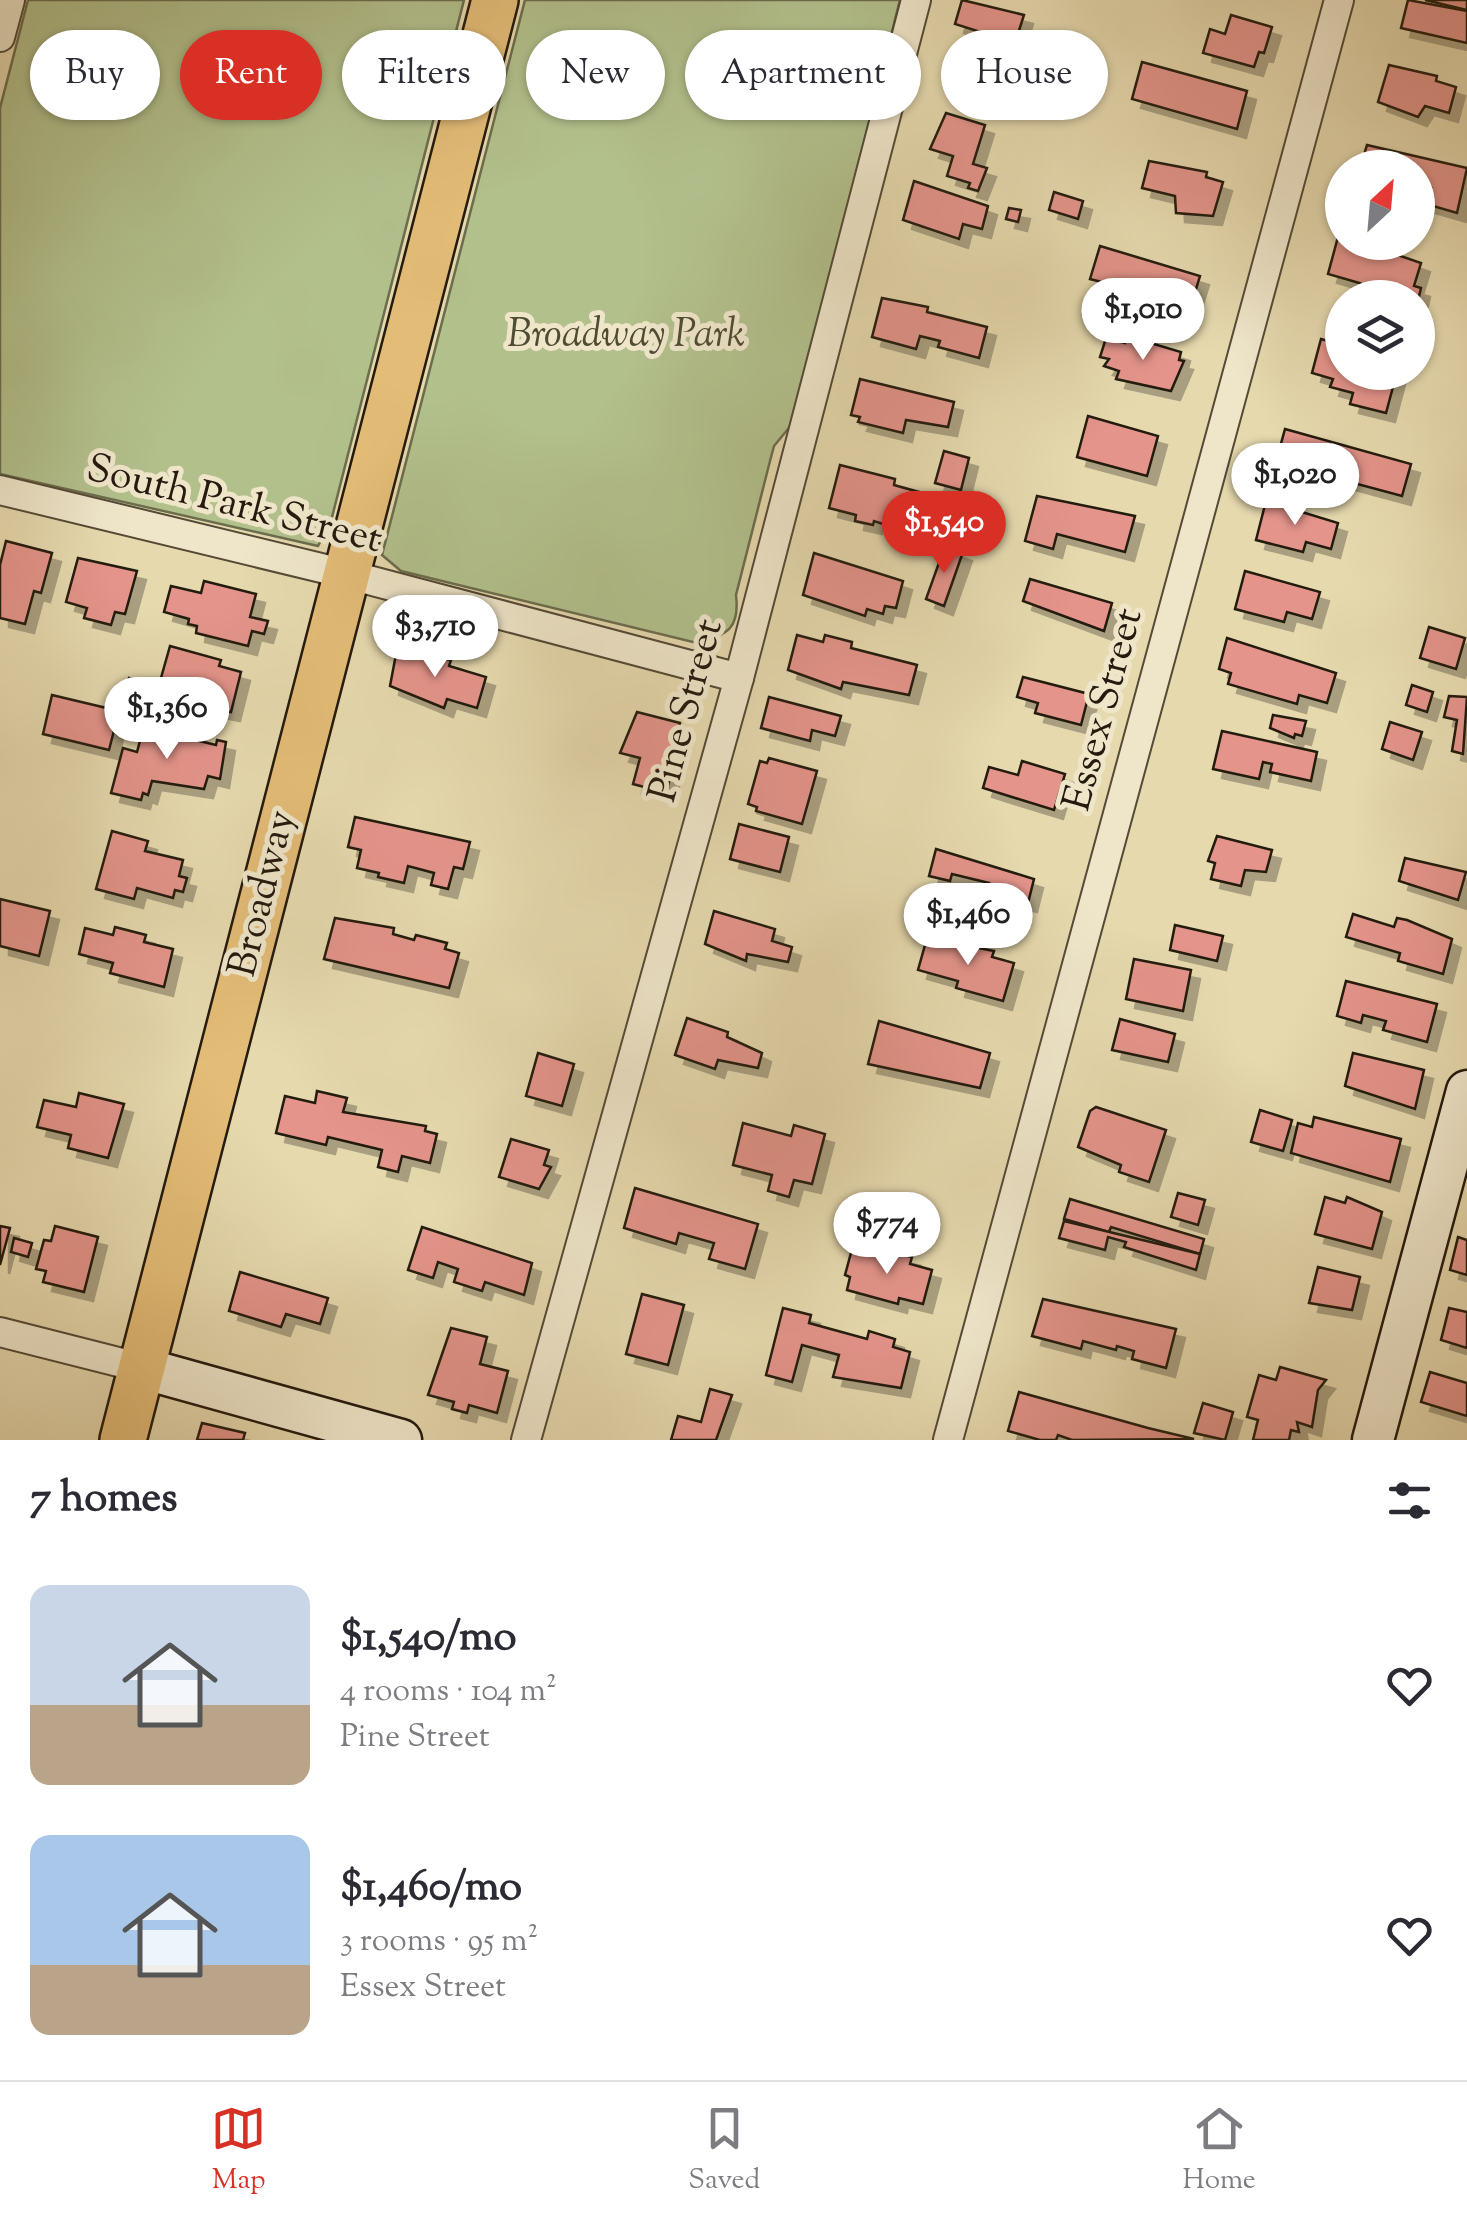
<!DOCTYPE html>
<meta charset="utf-8">
<style>
:root{--surface:#fff;--page:#f2f2f3;--text:#2b2b33;--muted:#7c7c81;--line:#e1e1e2;--accent:#d93025}
body{margin:0;font-family:"Sorts Mill Goudy",serif;background:var(--page);color:var(--text);height:100vh;display:flex;flex-direction:column;font-size:38px;white-space:nowrap}
*{box-sizing:border-box;margin:0}
p{font-size:32px;color:var(--muted)}
.icon{flex:none;width:55px;height:55px;fill:none;stroke:currentColor;stroke-width:2;stroke-linecap:round;stroke-linejoin:round}
.map{position:relative;height:1440px;overflow:hidden}
.panel{display:flex;flex-direction:column;background:var(--surface);flex:1}
.panel>*{flex:none}
.banner{position:absolute;left:30px;top:30px;width:1408px;height:90px;display:flex;gap:20px}
.needle{width:65px;rotate:26deg}
.tools{position:absolute;left:1325px;top:150px;display:grid;gap:20px}
.tools a{display:grid;place-items:center;width:110px;height:110px;border-radius:50%;background:var(--surface);box-shadow:0 2px 8px #0004;font-size:50px}
.price{position:absolute;translate:-50% -85px;padding:0 22px;border-radius:35px;background:#fff;color:#222;font-size:32px;line-height:65px;filter:drop-shadow(0 2px 5px #0008)}
.price::after{content:'';position:absolute;left:50%;top:60px;width:30px;height:22px;margin-left:-15px;background:inherit;clip-path:polygon(0 0,100% 0,50% 100%)}
.price.current{background:var(--accent);color:#fff}
ul{padding:0;list-style:none}
li{display:flex;align-items:center;gap:30px;height:250px;padding:0 30px}
li span{display:grid;place-items:center;flex:none;width:280px;height:200px;border-radius:20px;color:#555}
li>.icon{margin-inline-start:auto}
span .icon{width:120px;height:120px;fill:#fffc;stroke-width:1}
li b{font-size:42px}
h2{display:flex;justify-content:space-between;align-items:center;height:120px;padding:0 30px;font-size:42px}
.chip{padding:0 35px;border-radius:45px;background:var(--surface);box-shadow:0 2px 8px #0004;font-size:35px;line-height:90px}
.chip.current{background:var(--accent);color:#fff}
.tab-bar{display:flex;justify-content:space-around;align-items:center;height:140px;border-top:2px solid var(--line);background:var(--surface);font-size:28px;color:var(--muted)}
.tab-bar a{display:grid;justify-items:center;gap:5px}
.tab-bar .current{color:var(--accent)}
.map>svg:first-child{display:block}
.green{fill:#b2c08c;stroke:#6b6d4d;stroke-width:2.5}
.building{fill:#e4948b;stroke:#241a0e;stroke-width:2.5;filter:url(#shadow)}
.lines{fill:none;stroke-linecap:round;stroke-linejoin:round}
.street-casing{stroke:#544a36;stroke-width:32}
.secondary-casing{stroke:#241a0e;stroke-width:45}
.primary-casing{stroke:#241a0e;stroke-width:50}
.street{stroke:#efe6ca;stroke-width:28}
.secondary{stroke:#efe6ca;stroke-width:40}
.primary{stroke:#e3bc77;stroke-width:45}
.labels{text-anchor:middle;dominant-baseline:central;stroke-width:10;stroke-linejoin:round;paint-order:stroke}
.park-label{font-size:40px;font-style:italic;fill:#4f4c34;stroke:#efe6ca}
.street-label{font-size:40px;fill:#241a0e;stroke:#efe6ca}
</style>
<div class="map">
<svg width="1467" height="1440" viewBox="0 0 1467 1440">
<defs>
<filter id="shadow"><feDropShadow dx="9" dy="9" stdDeviation="0" flood-color="#0004"/></filter>
</defs>
<rect width="100%" height="100%" fill="#e6d9ae"/>
<filter id="stains"><feTurbulence type="fractalNoise" baseFrequency=".002" numOctaves="4"/><feColorMatrix values="0 0 0 0 .2 0 0 0 0 .09 0 0 0 0 .02 0 0 0 .5 -.17"/></filter>
<radialGradient id="worn" r=".72"><stop offset=".6" stop-color="#630" stop-opacity="0"/><stop offset="1" stop-color="#630" stop-opacity=".3"/></radialGradient>
<g class="green">
<polygon points="28,0 464,0 331,521 318,546 0,474 0,108"/>
<path d="M525,0H900L793,423L774,446L770,461L736,595C740,628 728,635 697,643L401,571L382,555Z"/>
</g>
<g class="building">
<polygon points="962,0 1024,15 1015,43 955,24"/>
<polygon points="1408,0 1467,11 1467,43 1401,28"/>
<polygon points="1425,0 1467,0 1467,10"/>
<polygon points="1231,15 1272,27 1264,53 1259,52 1254,67 1203,53 1210,29 1225,34"/>
<polygon points="1142,62 1247,91 1237,129 1132,99"/>
<polygon points="1389,65 1437,76 1436,81 1456,87 1449,113 1425,106 1418,117 1378,102"/>
<polygon points="946,113 985,125 973,164 987,168 978,191 968,188 970,183 947,176 953,156 930,149"/>
<polygon points="1367,145 1467,168 1457,213 1426,204 1431,188 1418,185 1418,168 1360,168"/>
<polygon points="1149,161 1207,172 1206,177 1223,182 1213,216 1176,213 1175,196 1142,188"/>
<polygon points="914,181 988,206 982,229 963,224 959,239 903,220"/>
<polygon points="1054,192 1083,201 1078,219 1049,210"/>
<polygon points="1009,208 1021,210 1018,222 1006,219"/>
<polygon points="1338,237 1342,242 1360,242 1421,263 1414,286 1421,288 1418,301 1418,298 1379,294 1380,289 1328,274"/>
<polygon points="1100,246 1200,276 1191,305 1090,279"/>
<polygon points="882,298 928,307 927,312 987,327 979,358 938,347 940,341 920,336 916,349 872,337"/>
<polygon points="1127,336 1181,352 1179,360 1184,361 1171,391 1116,379 1119,371 1104,366 1109,359 1100,357 1106,338 1125,343"/>
<polygon points="1321,339 1342,345 1342,372 1397,372 1386,413 1350,404 1353,393 1330,387 1333,379 1312,373"/>
<polygon points="860,379 954,402 948,427 906,420 903,433 858,422 860,417 851,415"/>
<polygon points="1088,416 1158,436 1147,476 1077,457"/>
<polygon points="1285,429 1411,464 1402,496 1324,475 1322,482 1274,469"/>
<polygon points="944,451 969,458 961,490 935,483"/>
<polygon points="840,465 895,479 894,485 919,492 914,514 890,508 886,525 874,521 873,525 855,521 856,515 829,508"/>
<polygon points="1037,496 1135,516 1125,552 1057,534 1053,549 1025,541"/>
<polygon points="1266,501 1338,523 1331,549 1306,542 1303,552 1256,540"/>
<polygon points="6,541 52,553 41,593 34,591 25,624 0,618 0,565"/>
<polygon points="945,546 963,552 944,606 926,599"/>
<polygon points="814,553 903,581 896,608 885,606 883,614 867,609 865,616 803,595"/>
<polygon points="78,558 137,571 125,614 115,612 111,625 84,618 87,608 66,602"/>
<polygon points="1245,571 1320,592 1312,619 1287,612 1284,622 1235,609"/>
<polygon points="1030,579 1112,603 1104,631 1023,601"/>
<polygon points="204,581 256,594 250,617 268,621 264,634 252,631 248,646 196,633 197,626 188,624 189,619 164,612 171,586 201,593"/>
<polygon points="1429,627 1465,638 1456,669 1420,658"/>
<polygon points="797,635 823,642 825,635 852,642 851,648 917,665 909,695 843,682 841,689 788,670"/>
<polygon points="1227,638 1336,673 1327,703 1299,695 1297,704 1228,684 1231,673 1219,669"/>
<polygon points="170,646 221,660 219,666 241,672 231,712 179,702 180,698 164,693 165,686 159,685"/>
<polygon points="397,649 451,660 449,666 486,677 477,708 447,699 444,708 390,686"/>
<polygon points="1023,677 1089,694 1081,725 1035,713 1038,703 1017,697"/>
<polygon points="129,678 162,688 155,710 122,701"/>
<polygon points="1412,685 1433,692 1427,712 1406,705"/>
<polygon points="52,695 119,711 109,750 43,734"/>
<polygon points="1449,696 1467,697 1463,754 1452,751 1457,720 1444,717"/>
<polygon points="769,697 841,716 835,736 812,730 810,741 761,728"/>
<polygon points="637,712 680,723 667,793 633,784 640,758 620,753"/>
<polygon points="1273,715 1306,721 1302,736 1295,734 1294,738 1270,728"/>
<polygon points="1390,722 1422,732 1413,760 1382,749"/>
<polygon points="166,725 193,732 191,739 216,745 217,740 226,742 220,779 208,776 204,789 152,781 148,795 143,793 141,800 111,793 123,748 137,752 144,726 164,731"/>
<polygon points="1222,731 1317,752 1311,781 1270,772 1272,764 1263,762 1259,779 1213,769"/>
<polygon points="769,758 817,771 802,824 756,811 757,807 748,804 760,761 767,763"/>
<polygon points="1022,761 1065,774 1054,810 983,788 989,767 1018,775"/>
<polygon points="355,817 470,842 463,869 454,867 448,889 431,885 434,873 408,866 404,883 378,877 379,873 357,868 361,850 348,847"/>
<polygon points="739,824 789,837 780,872 730,859"/>
<polygon points="112,831 148,841 145,851 183,860 179,876 187,878 183,892 175,890 173,898 137,888 134,899 96,889"/>
<polygon points="1217,836 1272,850 1266,872 1245,870 1241,886 1211,879 1215,863 1208,861"/>
<polygon points="936,849 1034,879 1028,903 987,892 989,883 952,874 950,881 929,876"/>
<polygon points="1405,858 1466,872 1458,900 1399,881"/>
<polygon points="0,899 50,911 39,956 0,946"/>
<polygon points="714,911 775,929 772,941 792,947 788,962 747,954 746,961 705,944"/>
<polygon points="1353,914 1394,927 1397,918 1407,920 1452,939 1443,974 1398,961 1400,953 1346,937"/>
<polygon points="335,918 394,928 393,934 414,940 416,935 447,943 445,949 459,953 449,988 324,959"/>
<polygon points="1175,925 1223,936 1217,961 1170,950"/>
<polygon points="115,927 146,935 144,942 173,949 164,987 110,973 113,963 79,954 85,928 113,935"/>
<polygon points="927,938 994,951 992,957 1014,963 1003,1001 956,988 958,981 918,970"/>
<polygon points="1134,959 1191,970 1183,1011 1126,999"/>
<polygon points="1346,981 1437,1004 1427,1042 1383,1030 1386,1021 1363,1015 1361,1023 1337,1016"/>
<polygon points="687,1018 728,1032 727,1037 762,1053 758,1068 718,1060 715,1069 675,1055"/>
<polygon points="1120,1019 1175,1034 1168,1062 1112,1050"/>
<polygon points="879,1021 990,1053 980,1088 868,1064"/>
<polygon points="538,1053 574,1064 562,1106 526,1096"/>
<polygon points="1353,1053 1424,1070 1415,1109 1345,1086"/>
<polygon points="317,1091 347,1098 343,1112 426,1126 425,1131 437,1134 430,1163 402,1156 398,1172 378,1167 382,1150 328,1137 326,1145 276,1133 285,1096 315,1103"/>
<polygon points="79,1093 124,1104 108,1158 68,1148 71,1135 37,1127 44,1100 76,1107"/>
<polygon points="1096,1107 1166,1130 1149,1182 1119,1172 1121,1165 1078,1147 1090,1111"/>
<polygon points="1260,1110 1292,1120 1283,1151 1251,1142"/>
<polygon points="1314,1117 1401,1139 1390,1182 1291,1153 1298,1123 1312,1127"/>
<polygon points="743,1123 791,1136 794,1125 825,1134 812,1184 794,1180 789,1197 768,1191 772,1175 733,1165"/>
<polygon points="511,1139 549,1150 544,1165 551,1167 539,1189 499,1177"/>
<polygon points="635,1188 758,1224 745,1269 709,1259 714,1243 679,1233 676,1244 624,1228"/>
<polygon points="1178,1193 1205,1200 1198,1225 1171,1217"/>
<polygon points="1325,1197 1345,1203 1347,1197 1382,1212 1372,1249 1315,1234"/>
<polygon points="1070,1199 1204,1239 1200,1254 1111,1227 1109,1232 1064,1219"/>
<polygon points="1064,1221 1200,1254 1196,1270 1124,1247 1126,1242 1108,1237 1105,1250 1059,1238"/>
<polygon points="0,1226 10,1228 0,1265"/>
<polygon points="55,1226 98,1237 84,1292 43,1282 46,1271 36,1269 44,1240 51,1241"/>
<polygon points="422,1227 532,1263 524,1295 485,1282 482,1291 454,1282 458,1269 438,1262 433,1278 408,1270"/>
<polygon points="1458,1237 1467,1240 1467,1275 1450,1270"/>
<polygon points="14,1238 32,1243 28,1257 11,1252"/>
<polygon points="852,1249 889,1259 891,1252 912,1257 910,1264 932,1270 923,1304 899,1298 898,1304 847,1290 850,1277 845,1275"/>
<polygon points="1318,1267 1360,1277 1352,1310 1309,1303"/>
<polygon points="240,1272 328,1298 320,1324 286,1314 281,1327 229,1311"/>
<polygon points="642,1294 684,1305 668,1365 626,1354"/>
<polygon points="1043,1299 1176,1329 1166,1368 1132,1359 1134,1351 1117,1346 1116,1350 1083,1341 1081,1349 1032,1336"/>
<polygon points="783,1308 811,1315 809,1323 867,1339 869,1331 895,1339 893,1347 910,1352 901,1388 833,1377 839,1355 802,1345 792,1382 766,1375"/>
<polygon points="1449,1308 1467,1312 1467,1348 1441,1340"/>
<polygon points="451,1328 487,1337 480,1364 508,1371 497,1413 469,1405 467,1413 452,1409 454,1402 428,1395"/>
<polygon points="1280,1367 1326,1380 1318,1390 1312,1427 1297,1422 1299,1432 1291,1430 1289,1440 1253,1440 1258,1420 1247,1417 1259,1375 1276,1380"/>
<polygon points="1430,1372 1467,1383 1467,1416 1421,1402"/>
<polygon points="710,1389 732,1395 716,1440 671,1440 678,1416 701,1422"/>
<polygon points="1019,1392 1148,1428 1194,1439 1072,1440 1058,1435 1056,1440 1040,1440 1008,1431"/>
<polygon points="1203,1403 1233,1412 1225,1440 1194,1433"/>
<polygon points="202,1423 245,1433 243,1440 197,1440"/>
</g>
<g class="lines">
<g class="street-casing">
<g id="street">
<polyline points="0,37 10,0"/>
<polyline points="0,490 346,574 739,678"/>
<polyline points="0,1332 142,1368"/>
<polyline points="526,1440 739,678 916,0"/>
<polyline points="948,1440 1339,0"/>
</g>
</g>
<g class="secondary-casing">
<g id="secondary">
<polyline points="142,1368 401,1440"/>
<polyline points="1373,1440 1467,1091"/>
</g>
</g>
<g class="primary-casing">
<polyline id="primary" points="123,1440 495,0"/>
</g>
<use href="#street" class="street"/>
<use href="#secondary" class="secondary"/>
<use href="#primary" class="primary"/>
</g>
<g class="labels">
<g class="park-label">
<text x="626" y="336">Broadway Park</text>
</g>
<g class="street-label">
<text transform="translate(234 506) rotate(14)">South Park Street</text>
<text transform="translate(1105 710) rotate(-75)">Essex Street</text>
<text transform="translate(688 711) rotate(-75)">Pine Street</text>
<text transform="translate(264 894) rotate(-76)">Broadway</text>
</g>
</g>
<rect width="100%" height="100%" filter="url(#stains)"/>
<rect width="100%" height="100%" fill="url(#worn)"/>
</svg>
<div class="tools">
<a><svg class="needle" viewBox="-14 -14 28 28"><path d="M0-13l5 13h-10z" fill="#e53935"/><path d="M0 13l5-13h-10z" fill="#7c7c81"/></svg></a>
<a><svg class="icon" aria-label="layers" viewBox="0 0 24 24"><path d="M12 4l9 5-9 5-9-5zM3 14l9 5 9-5"/></svg></a>
</div>
<b class="price" style="left:1143px;top:363px">$1,010</b>
<b class="price" style="left:1295px;top:528px">$1,020</b>
<b class="price current" style="left:944px;top:576px">$1,540</b>
<b class="price" style="left:435px;top:680px">$3,710</b>
<b class="price" style="left:167px;top:762px">$1,360</b>
<b class="price" style="left:968px;top:968px">$1,460</b>
<b class="price" style="left:887px;top:1277px">$774</b>
<div class="banner">
<a class="chip">Buy</a>
<a class="chip current">Rent</a>
<a class="chip">Filters</a>
<a class="chip">New</a>
<a class="chip">Apartment</a>
<a class="chip">House</a>
</div>
</div>
<section class="panel">
<h2>7 homes<svg class="icon" aria-label="filters" viewBox="0 0 24 24"><path d="M4 7h16M4 17h16"/><circle cx="9" cy="7" r="2"/><circle cx="15" cy="17" r="2"/></svg></h2>
<ul>
<li><span style="background:linear-gradient(#c9d6e8 60%,#b9a48a 0)"><svg class="icon" aria-label="home" viewBox="0 0 24 24"><path d="M3 11l9-7 9 7M6 9v11h12V9"/></svg></span><div><b>$1,540/mo</b><p>4 rooms · 104 m²</p><p>Pine Street</p></div><svg class="icon" aria-label="heart" viewBox="0 0 24 24"><path d="M12 20l-8-8c-3-5 5-10 8-4 3-6 11-1 8 4z"/></svg></li>
<li><span style="background:linear-gradient(#a9c7e8 65%,#b9a48a 0)"><svg class="icon" aria-label="home" viewBox="0 0 24 24"><path d="M3 11l9-7 9 7M6 9v11h12V9"/></svg></span><div><b>$1,460/mo</b><p>3 rooms · 95 m²</p><p>Essex Street</p></div><svg class="icon" aria-label="heart" viewBox="0 0 24 24"><path d="M12 20l-8-8c-3-5 5-10 8-4 3-6 11-1 8 4z"/></svg></li>
</ul>
</section>
<nav class="tab-bar">
<a class="current"><svg class="icon" aria-label="map" viewBox="0 0 24 24"><path d="M3 6l6-2 6 2 6-2v14l-6 2-6-2-6 2zM9 4v14M15 6v14"/></svg>Map</a>
<a><svg class="icon" aria-label="saved" viewBox="0 0 24 24"><path d="M7 4h10v16l-5-4-5 4z"/></svg>Saved</a>
<a><svg class="icon" aria-label="home" viewBox="0 0 24 24"><path d="M3 11l9-7 9 7M6 9v11h12V9"/></svg>Home</a>
</nav>
